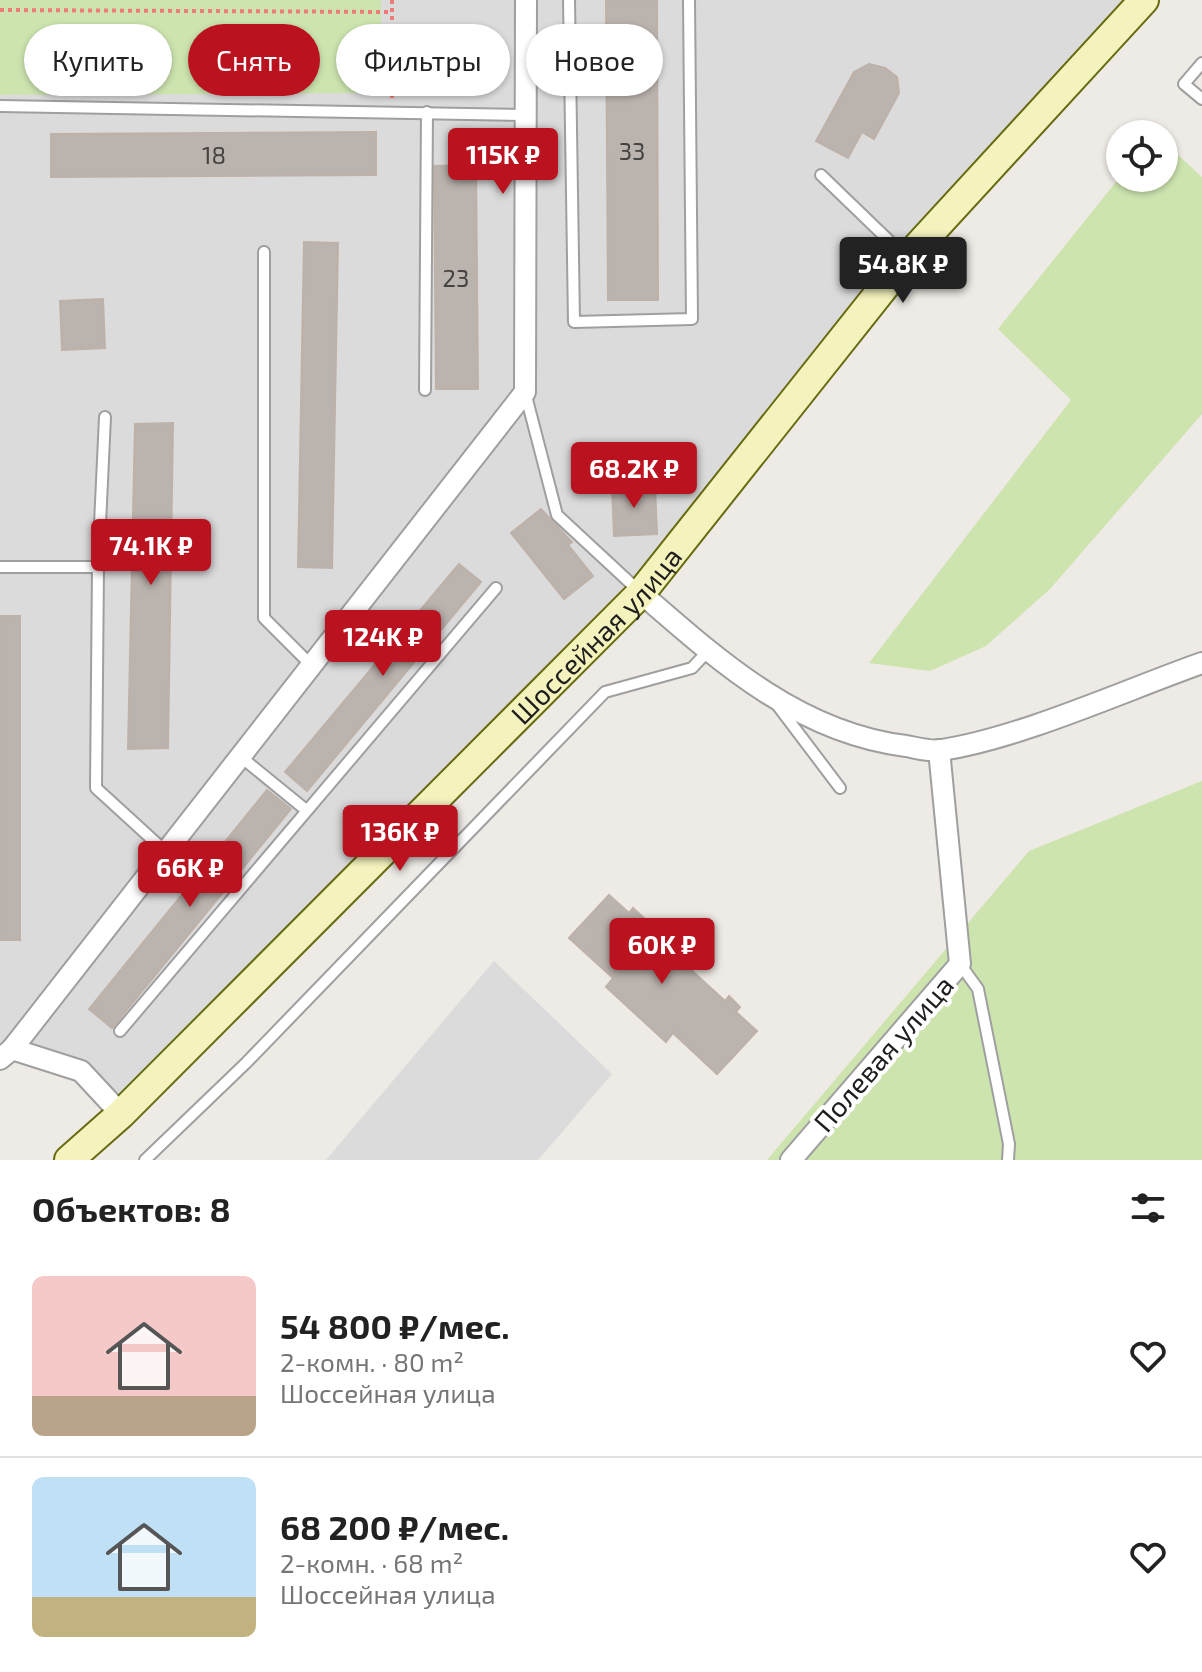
<!DOCTYPE html>
<html lang="ru">
<meta charset="utf-8">
<style>
:root{--surface:#fff;--page:#f6f6f6;--text:#222;--muted:#767676;--line:#e0e0e0;--accent:#ba121e}
body{margin:0;font-family:"Exo 2",sans-serif;background:var(--page);color:var(--text);height:100vh;display:flex;flex-direction:column;font-size:30px;white-space:nowrap}
*{box-sizing:border-box;margin:0}
p{font-size:26px;color:var(--muted)}
.icon{flex:none;width:44px;height:44px;fill:none;stroke:currentColor;stroke-width:2;stroke-linecap:round;stroke-linejoin:round}
.map{position:relative;height:1160px;overflow:hidden}
.sheet{display:flex;flex-direction:column;background:var(--surface);flex:1}
.sheet>*{flex:none}
.guide{position:absolute;left:24px;top:24px;width:800px;height:72px;display:flex;gap:16px}
.controls{position:absolute;left:1106px;top:120px;display:grid;gap:16px}
.controls a{display:grid;place-items:center;width:72px;height:72px;border-radius:50%;background:var(--surface);box-shadow:0 2px 6px #0004;font-size:40px}
.price{position:absolute;translate:-50% -68px;padding:0 18px;border-radius:8px;background:var(--accent);color:#fff;font-size:26px;line-height:52px;filter:drop-shadow(0 2px 4px #0008)}
.price::after{content:'';position:absolute;left:50%;top:48px;width:24px;height:18px;margin-left:-12px;background:inherit;clip-path:polygon(0 0,100% 0,50% 100%)}
.price.active{background:#222;color:#fff}
ul{padding:0;list-style:none}
li{display:flex;align-items:center;gap:24px;height:200px;padding:0 32px}
li+li{border-top:2px solid var(--line)}
li span{display:grid;place-items:center;flex:none;width:224px;height:160px;border-radius:12px;color:#555}
li>.icon{margin-inline-start:auto}
span .icon{width:96px;height:96px;fill:#fffc;stroke-width:1}
li b{font-size:34px}
h2{display:flex;justify-content:space-between;align-items:center;height:96px;padding:0 32px;font-size:34px}
.chip{padding:0 28px;border-radius:36px;background:var(--surface);box-shadow:0 2px 6px #0004;font-size:28px;line-height:72px}
.chip.active{background:var(--accent);color:#fff}
.map>svg:first-child{display:block}
.residential{fill:#dcdbdb}
.grass{fill:#cde4af}
.building{fill:#bbb3ae;stroke:#beb1a8;stroke-width:2}
.lines{fill:none;stroke-linecap:round;stroke-linejoin:round}
.service-casing{stroke:#9f9f9f;stroke-width:14}
.minor-casing{stroke:#9f9f9f;stroke-width:24}
.secondary-casing{stroke:#676b0f;stroke-width:32}
.path{stroke:#ed7b77;stroke-width:4;stroke-dasharray:4 4;stroke-linecap:butt}
.service{stroke:#fff;stroke-width:10}
.minor{stroke:#fff;stroke-width:20}
.secondary{stroke:#f4f3bd;stroke-width:28}
.labels{text-anchor:middle;dominant-baseline:central;stroke-width:8;stroke-linejoin:round;paint-order:stroke}
.number-label{font-size:24px;fill:#454342}
.street-label{font-size:28px;fill:#1e1e1e;stroke:#fff}
</style>
<div class="map">
<svg width="1202" height="1160" viewBox="0 0 1202 1160">
<rect width="100%" height="100%" fill="#eeeae5"/>
<g class="residential">
<polygon points="0,0 1144,0 907,258 641,593 121,1114 81,1071 12,1049 0,1059"/>
<polygon points="494,961 612,1074 538,1160 326,1160"/>
</g>
<g class="grass">
<polygon points="0,0 381,0 381,93 0,95"/>
<polygon points="1164,142 1202,177 1202,414 1050,589 986,646 930,671 869,663 1071,400 998,329 1120,177 1164,178"/>
<polygon points="1202,781 1202,1160 767,1160 1029,851"/>
</g>
<g class="building">
<polygon points="606,0 657,0 658,300 608,300"/>
<polygon points="405,33 437,33 436,63 404,62"/>
<polygon points="869,64 885,68 897,77 899,93 874,139 862,132 848,158 816,141 854,72"/>
<polygon points="376,132 376,175 51,177 51,134"/>
<polygon points="476,165 478,389 436,389 434,166"/>
<polygon points="304,242 338,243 332,568 298,567"/>
<polygon points="103,299 105,348 62,350 60,301"/>
<polygon points="173,423 168,748 128,749 135,424"/>
<polygon points="655,485 657,534 614,536 612,487"/>
<polygon points="541,509 572,542 568,545 593,576 564,599 511,533"/>
<polygon points="459,564 481,582 307,791 285,772"/>
<rect x="0" y="616" width="20" height="324"/>
<polygon points="267,790 291,809 112,1028 89,1009"/>
<polygon points="609,895 629,913 633,908 645,919 641,924 725,1001 729,996 740,1007 736,1012 757,1031 717,1074 673,1033 666,1042 606,987 613,978 569,938"/>
</g>
<g class="lines">
<g class="service-casing">
<g id="service">
<polyline points="569,0 574,322 692,319 689,0"/>
<polyline points="1202,63 1184,84 1202,99"/>
<polyline points="0,106 525,115"/>
<polyline points="821,175 906,257"/>
<polyline points="264,252 264,618 312,666"/>
<polyline points="425,390 427,112"/>
<polyline points="525,392 557,515 640,592"/>
<polyline points="105,417 98,567 96,788 166,852"/>
<polyline points="0,567 98,567"/>
<polyline points="778,706 840,788"/>
<polyline points="241,757 306,810"/>
<polyline points="960,964 978,989 1009,1144 1008,1160"/>
<polyline points="120,1031 496,588"/>
<polyline points="145,1160 246,1063 605,692 692,668 708,651"/>
</g>
</g>
<g class="minor-casing">
<g id="minor">
<path d="M641,593C719,661 799,733 906,746C917,748 931,752 942,750C1023,737 1123,691 1202,663"/>
<polyline points="12,1049 525,392 526,0"/>
<polyline points="0,1059 12,1049 81,1071 121,1114"/>
<polyline points="791,1160 960,964 939,750"/>
</g>
</g>
<g class="secondary-casing">
<g id="secondary">
<path id="s1" d="M69,1160L121,1114L641,593L907,258L1144,0"/>
</g>
</g>
<g class="path">
<polyline points="392,0 392,98"/>
<polyline points="0,10 392,12"/>
</g>
<use href="#service" class="service"/>
<use href="#minor" class="minor"/>
<use href="#secondary" class="secondary"/>
</g>
<g class="labels">
<g class="number-label">
<text x="632" y="150">33</text>
<text x="214" y="154">18</text>
<text x="456" y="277">23</text>
</g>
<g class="street-label">
<text stroke="none"><textPath href="#s1" startOffset="744">Шоссейная улица</textPath></text>
<text transform="translate(883 1053) rotate(-49)">Полевая улица</text>
</g>
</g>
</svg>
<div class="controls">
<a><svg class="icon" aria-label="locate" viewBox="0 0 24 24"><circle cx="12" cy="12" r="6"/><path d="M12 2v4M12 18v4M2 12h4M18 12h4"/></svg></a>
</div>
<b class="price" style="left:503px;top:196px">115K ₽</b>
<b class="price active" style="left:903px;top:305px">54.8K ₽</b>
<b class="price" style="left:634px;top:510px">68.2K ₽</b>
<b class="price" style="left:151px;top:587px">74.1K ₽</b>
<b class="price" style="left:383px;top:678px">124K ₽</b>
<b class="price" style="left:400px;top:873px">136K ₽</b>
<b class="price" style="left:190px;top:909px">66K ₽</b>
<b class="price" style="left:662px;top:986px">60K ₽</b>
<div class="guide">
<a class="chip">Купить</a>
<a class="chip active">Снять</a>
<a class="chip">Фильтры</a>
<a class="chip">Новое</a>
</div>
</div>
<section class="sheet">
<h2>Объектов: 8<svg class="icon" aria-label="filters" viewBox="0 0 24 24"><path d="M4 7h16M4 17h16"/><circle cx="9" cy="7" r="2"/><circle cx="15" cy="17" r="2"/></svg></h2>
<ul>
<li><span style="background:linear-gradient(#f6c9c9 75%,#b9a48a 0)"><svg class="icon" aria-label="home" viewBox="0 0 24 24"><path d="M3 11l9-7 9 7M6 9v11h12V9"/></svg></span><div><b>54 800 ₽/мес.</b><p>2-комн. · 80 m²</p><p>Шоссейная улица</p></div><svg class="icon" aria-label="heart" viewBox="0 0 24 24"><path d="M12 20l-8-8c-3-5 5-10 8-4 3-6 11-1 8 4z"/></svg></li>
<li><span style="background:linear-gradient(#bfe0f5 75%,#c2b280 0)"><svg class="icon" aria-label="home" viewBox="0 0 24 24"><path d="M3 11l9-7 9 7M6 9v11h12V9"/></svg></span><div><b>68 200 ₽/мес.</b><p>2-комн. · 68 m²</p><p>Шоссейная улица</p></div><svg class="icon" aria-label="heart" viewBox="0 0 24 24"><path d="M12 20l-8-8c-3-5 5-10 8-4 3-6 11-1 8 4z"/></svg></li>
</ul>
</section>
